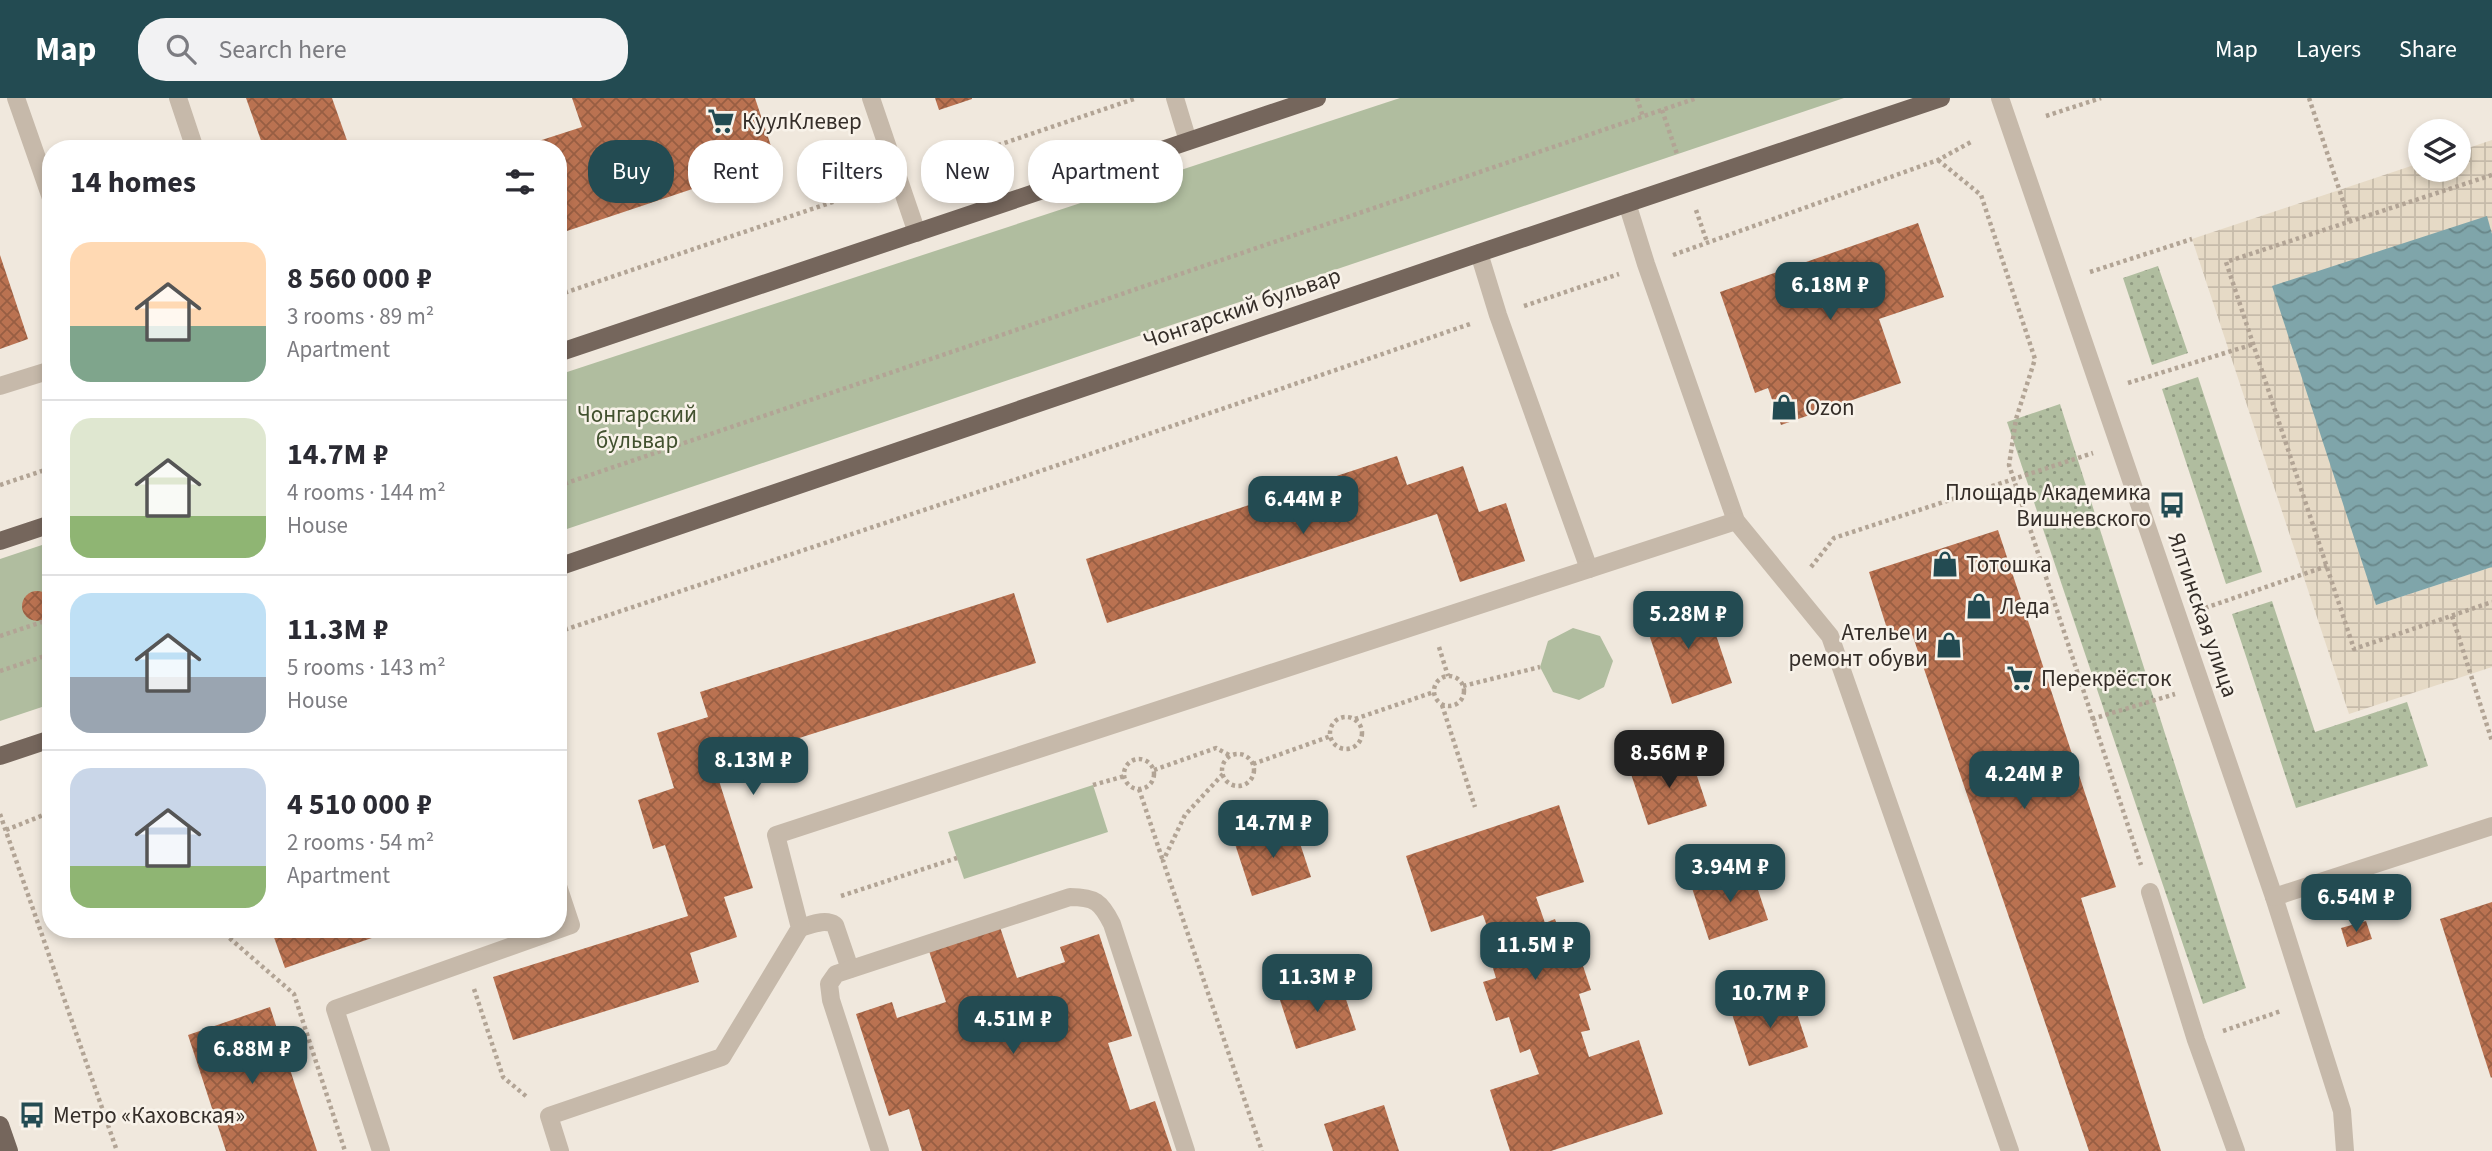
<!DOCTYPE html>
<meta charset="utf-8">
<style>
:root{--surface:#fff;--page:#f2f2f3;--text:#2b2b33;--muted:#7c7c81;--line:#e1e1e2;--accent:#234b52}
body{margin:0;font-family:"Source Sans 3",sans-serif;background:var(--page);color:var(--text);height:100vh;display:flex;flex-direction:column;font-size:26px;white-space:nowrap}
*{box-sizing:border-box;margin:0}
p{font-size:23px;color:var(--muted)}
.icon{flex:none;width:38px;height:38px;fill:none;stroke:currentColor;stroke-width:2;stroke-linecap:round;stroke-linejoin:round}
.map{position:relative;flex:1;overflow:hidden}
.sheet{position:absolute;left:42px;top:42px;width:525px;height:798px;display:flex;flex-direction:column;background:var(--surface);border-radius:28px;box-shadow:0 4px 10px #0003}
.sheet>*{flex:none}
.top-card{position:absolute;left:588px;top:42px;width:665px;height:63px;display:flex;gap:14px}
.buttons{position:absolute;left:2408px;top:21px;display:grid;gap:14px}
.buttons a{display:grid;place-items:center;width:63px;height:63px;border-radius:50%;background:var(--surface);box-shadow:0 4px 10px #0003;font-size:35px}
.price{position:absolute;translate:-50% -60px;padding:0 16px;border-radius:14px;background:var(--accent);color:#fff;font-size:23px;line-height:46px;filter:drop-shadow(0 2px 4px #0008)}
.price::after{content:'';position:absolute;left:50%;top:42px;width:21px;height:16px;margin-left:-10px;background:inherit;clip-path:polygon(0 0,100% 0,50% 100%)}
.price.active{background:#222;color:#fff}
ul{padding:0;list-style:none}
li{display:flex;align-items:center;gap:21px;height:175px;padding:0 28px}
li+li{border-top:2px solid var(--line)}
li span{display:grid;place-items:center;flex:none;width:196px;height:140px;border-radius:21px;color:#555}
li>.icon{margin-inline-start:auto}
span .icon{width:84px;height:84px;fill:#fffc;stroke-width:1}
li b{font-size:30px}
h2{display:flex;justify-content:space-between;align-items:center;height:84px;padding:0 28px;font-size:30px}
.chip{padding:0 24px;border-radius:28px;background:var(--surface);box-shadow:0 4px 10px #0003;font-size:24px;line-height:63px}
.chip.active{background:var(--accent);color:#fff}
header{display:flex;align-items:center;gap:42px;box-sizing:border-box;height:98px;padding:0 35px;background:var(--accent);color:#fff}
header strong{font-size:33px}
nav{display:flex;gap:38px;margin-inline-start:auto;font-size:24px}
.search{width:490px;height:63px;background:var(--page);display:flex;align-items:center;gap:18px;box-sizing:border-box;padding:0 24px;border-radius:28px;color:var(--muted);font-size:26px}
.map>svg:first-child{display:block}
.grass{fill:url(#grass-dots)}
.park{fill:#b0bd9f}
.plaza{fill:url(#plaza-grid)}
.water{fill:url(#water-waves)}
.building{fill:url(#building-cross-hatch)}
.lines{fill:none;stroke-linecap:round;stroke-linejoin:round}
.path{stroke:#b2a495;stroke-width:4.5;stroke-dasharray:3.5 3.5;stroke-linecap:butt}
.minor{stroke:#c6b9aa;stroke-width:18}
.major{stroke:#75665c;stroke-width:18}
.labels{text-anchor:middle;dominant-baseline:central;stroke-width:5;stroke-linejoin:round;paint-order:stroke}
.poi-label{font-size:23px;fill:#352e29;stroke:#f8f2e9;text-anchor:start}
.street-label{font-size:23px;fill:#352e29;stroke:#f8f2e9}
.park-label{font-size:23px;fill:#42512f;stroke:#f8f2e9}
</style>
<header>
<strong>Map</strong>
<div class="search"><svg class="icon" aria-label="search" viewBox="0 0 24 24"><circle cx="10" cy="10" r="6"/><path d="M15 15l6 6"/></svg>Search here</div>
<nav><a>Map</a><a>Layers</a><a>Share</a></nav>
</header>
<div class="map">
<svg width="2492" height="1053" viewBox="0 0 2492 1053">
<defs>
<pattern id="grass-dots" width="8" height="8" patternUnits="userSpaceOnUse" patternTransform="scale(1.75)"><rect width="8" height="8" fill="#b0bd9f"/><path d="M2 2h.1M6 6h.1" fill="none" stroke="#909a82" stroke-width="1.8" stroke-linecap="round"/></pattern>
<pattern id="plaza-grid" width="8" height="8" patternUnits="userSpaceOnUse" patternTransform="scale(1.75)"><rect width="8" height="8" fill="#e6dac6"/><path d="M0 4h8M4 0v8" fill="none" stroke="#c6bbaa"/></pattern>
<pattern id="water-waves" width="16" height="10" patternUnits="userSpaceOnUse" patternTransform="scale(1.75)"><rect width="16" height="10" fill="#7fa5aa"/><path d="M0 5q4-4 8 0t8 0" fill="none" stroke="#69878a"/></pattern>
<pattern id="building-cross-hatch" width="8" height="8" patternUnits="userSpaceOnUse" patternTransform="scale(1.75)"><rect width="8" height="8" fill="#ba7251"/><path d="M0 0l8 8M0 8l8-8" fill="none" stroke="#985e43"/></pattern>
</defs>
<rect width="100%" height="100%" fill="#f0e8dd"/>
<g class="grass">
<polygon points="2158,168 2188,255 2152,267 2123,180"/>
<polygon points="2198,279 2262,474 2226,486 2162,291"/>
<polygon points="2060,306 2246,890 2203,906 2007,324"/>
<polygon points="2272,503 2315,634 2407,604 2428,668 2296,710 2232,516"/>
</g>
<g class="park">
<polygon points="1400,0 1844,0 558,434 558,277"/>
<polygon points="51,444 51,606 0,623 0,461"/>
<polygon points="1573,530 1600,538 1613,563 1604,589 1579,602 1553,594 1540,569 1548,543"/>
<polygon points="1093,687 1108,734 964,781 948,734"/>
</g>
<polygon class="plaza" points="2492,42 2492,136 2486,119 2376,507 2492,469 2492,569 2349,616 2192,141 2420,65 2420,72 2459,72 2459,53"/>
<polygon class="water" points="2487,118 2492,136 2492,469 2376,507 2272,188"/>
<g class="building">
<polygon points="246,0 332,0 350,51 264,51"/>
<polygon points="572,0 755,0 776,63 558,136 558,51 517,50 582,29"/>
<polygon points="935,0 972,0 972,1 939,12"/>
<polygon points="1918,125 1944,199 1879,221 1901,285 1781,327 1768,290 1755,295 1720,194"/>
<polygon points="0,157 28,241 0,251"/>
<polygon points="1397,358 1407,387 1463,368 1479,414 1506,405 1525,463 1460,484 1437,416 1107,525 1086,461"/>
<polygon points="1998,432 2116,789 2081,800 2161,1053 2089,1053 1911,533 1890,540 1869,474"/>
<circle cx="37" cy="508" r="15"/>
<polygon points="1014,495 1036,565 714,667 753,790 724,799 737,839 690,855 699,884 513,942 493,879 688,818 665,747 653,751 638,702 674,690 657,635 708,619 700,594"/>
<polygon points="1704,501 1732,585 1672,606 1644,521"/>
<polygon points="1690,657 1707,708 1648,727 1631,676"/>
<polygon points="1559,707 1584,784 1536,799 1545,825 1555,821 1567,857 1578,853 1591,892 1579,896 1590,932 1581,934 1589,959 1639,942 1663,1016 1551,1053 1510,1053 1490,992 1539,976 1530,951 1520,955 1509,919 1496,923 1483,884 1496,880 1485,844 1492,842 1483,817 1431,834 1406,758"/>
<polygon points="1294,727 1311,779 1252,798 1235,746"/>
<polygon points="1751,771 1768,822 1709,842 1692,790"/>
<polygon points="2492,804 2492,979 2491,980 2440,821"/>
<polygon points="2366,823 2372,841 2347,849 2341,830"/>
<polygon points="1000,829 1017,880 1065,864 1060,849 1099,836 1132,938 1108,945 1130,1012 1155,1003 1172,1053 922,1053 909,1011 889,1018 856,916 892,904 897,920 946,904 929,853"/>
<polygon points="271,831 395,831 395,832 285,870"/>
<polygon points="1339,880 1356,932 1296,951 1279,899"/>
<polygon points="1791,897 1808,949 1749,968 1732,916"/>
<polygon points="270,909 296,990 317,1053 226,1053 188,937"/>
<polygon points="1384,1007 1399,1053 1333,1053 1324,1026"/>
</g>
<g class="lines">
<g class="path">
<polyline points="1637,0 1643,19"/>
<polyline points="2309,0 2350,124"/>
<polyline points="1662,12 1677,56"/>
<polyline points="2046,18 2101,0"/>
<polyline points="1938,62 1981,97 2035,261 2016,321 2009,367 2141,767"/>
<polyline points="925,72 1137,0"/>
<polyline points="2492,77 2226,164 2354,551 2492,504"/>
<polyline points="1696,112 1707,144"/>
<polyline points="1673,157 1938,62 1971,44"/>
<polyline points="2090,174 2192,141"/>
<polyline points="558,197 871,91"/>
<polyline points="1524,208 1619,176"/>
<polyline points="2128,285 2254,246"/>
<polyline points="0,387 51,370"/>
<polyline points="558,388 1697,0"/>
<polyline points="1811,469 1834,440 2093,355"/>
<polyline points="2205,510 2327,468"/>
<polyline points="2452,518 2492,643"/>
<polyline points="558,534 1020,380 1473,225"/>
<polyline points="0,538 51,521"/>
<polyline points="1439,549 1448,578"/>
<polyline points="0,573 51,556"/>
<circle cx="1449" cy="593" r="15"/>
<polyline points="1463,588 1540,569"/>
<polyline points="1442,607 1475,709"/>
<circle cx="1346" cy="635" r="16"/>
<polyline points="1355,621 1434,594"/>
<polyline points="2092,621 2175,596"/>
<circle cx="1238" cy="672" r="16"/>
<circle cx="1139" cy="676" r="15"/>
<polyline points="1253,666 1331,638"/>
<polyline points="1154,672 1216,650 1231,658"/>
<polyline points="1223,676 1185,717 1163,763 1262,1053"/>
<polyline points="1093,687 1125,678"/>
<polyline points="1139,691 1163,763"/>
<polyline points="0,716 117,1053"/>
<polyline points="6,732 51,714"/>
<polyline points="841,798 957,760"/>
<polyline points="219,831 294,896 345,1053"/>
<polyline points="474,891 503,979 527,999"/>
<polyline points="2223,933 2281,913"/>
</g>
<g class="minor">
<polyline points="16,0 51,100"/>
<polyline points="178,0 195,51"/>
<polyline points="871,0 917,135"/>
<polyline points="1175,0 1188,43"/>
<polyline points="2000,0 2274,799 2342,1013 2345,1053"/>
<polyline points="1627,105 1646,166 1736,423 1830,538 2010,1053"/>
<polyline points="1479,155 1498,217 1589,471"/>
<polyline points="0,288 51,272"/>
<polyline points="2150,794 2196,942 2236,1053"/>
<polyline points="2274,799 2492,728"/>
<path d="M800,830C811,827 825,820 835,827L850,871"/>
<polyline points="381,1053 335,911 571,827 558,788"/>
<polyline points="560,1053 549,1018 722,959 800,830 776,737 1736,423"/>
<path d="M880,1053L831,902L829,886L836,876L1070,799C1095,799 1101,804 1112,826L1186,1053"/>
</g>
<g class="major">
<polyline points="558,255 1317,0"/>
<polyline points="0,443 51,426"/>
<polyline points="558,469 1479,155 1941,0"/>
<polyline points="0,658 51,641"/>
<polyline points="0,1027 9,1053"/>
</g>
</g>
<defs>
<g id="supermarket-bare" transform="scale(2.1)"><path d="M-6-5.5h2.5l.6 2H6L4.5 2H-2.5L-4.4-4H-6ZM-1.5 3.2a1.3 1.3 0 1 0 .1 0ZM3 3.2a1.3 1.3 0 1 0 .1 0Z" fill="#234b52" stroke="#f8f2e9" stroke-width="2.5" paint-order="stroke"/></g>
<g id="shop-bare" transform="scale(2.1)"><path d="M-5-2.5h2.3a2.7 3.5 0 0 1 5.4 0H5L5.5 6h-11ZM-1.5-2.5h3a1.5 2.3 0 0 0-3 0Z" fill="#234b52" stroke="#f8f2e9" stroke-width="2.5" paint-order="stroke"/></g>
<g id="bus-bare" transform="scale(2.1)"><path d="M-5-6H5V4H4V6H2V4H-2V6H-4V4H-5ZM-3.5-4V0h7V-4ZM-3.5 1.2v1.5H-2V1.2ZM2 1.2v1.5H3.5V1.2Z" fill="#234b52" stroke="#f8f2e9" stroke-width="2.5" paint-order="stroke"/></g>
</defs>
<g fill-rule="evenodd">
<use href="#supermarket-bare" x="721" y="23"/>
<use href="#shop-bare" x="1784" y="309"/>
<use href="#bus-bare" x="2172" y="407"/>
<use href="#shop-bare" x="1945" y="466"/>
<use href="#shop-bare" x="1979" y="508"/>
<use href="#shop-bare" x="1949" y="547"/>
<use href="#supermarket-bare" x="2020" y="580"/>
<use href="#bus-bare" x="32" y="1017"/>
</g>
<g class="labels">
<g class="poi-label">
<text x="742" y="23">КуулКлевер</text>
<text x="1805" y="309">Ozon</text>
<text x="2151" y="394" text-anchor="end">Площадь Академика<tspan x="2151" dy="26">Вишневского</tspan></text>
<text x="1966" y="466">Тотошка</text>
<text x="2000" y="508">Леда</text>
<text x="1928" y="534" text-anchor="end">Ателье и<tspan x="1928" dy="26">ремонт обуви</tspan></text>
<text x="2041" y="580">Перекрёсток</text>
<text x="53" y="1017">Метро «Каховская»</text>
</g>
<g class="street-label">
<text transform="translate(1242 210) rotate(-19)">Чонгарский бульвар</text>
<text transform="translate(2203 517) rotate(71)">Ялтинская улица</text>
</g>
<g class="park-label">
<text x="637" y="316">Чонгарский<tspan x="637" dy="26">бульвар</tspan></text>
</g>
</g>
</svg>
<div class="buttons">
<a><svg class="icon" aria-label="layers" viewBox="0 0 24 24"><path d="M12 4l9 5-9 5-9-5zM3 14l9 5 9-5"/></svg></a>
</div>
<b class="price" style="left:1830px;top:224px">6.18M ₽</b>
<b class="price" style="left:1303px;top:438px">6.44M ₽</b>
<b class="price" style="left:1688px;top:553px">5.28M ₽</b>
<b class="price active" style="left:1669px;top:692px">8.56M ₽</b>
<b class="price" style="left:753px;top:699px">8.13M ₽</b>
<b class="price" style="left:2024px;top:713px">4.24M ₽</b>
<b class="price" style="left:1273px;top:762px">14.7M ₽</b>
<b class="price" style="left:1730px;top:806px">3.94M ₽</b>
<b class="price" style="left:2356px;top:836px">6.54M ₽</b>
<b class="price" style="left:1535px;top:884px">11.5M ₽</b>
<b class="price" style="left:1317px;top:916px">11.3M ₽</b>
<b class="price" style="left:1770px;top:932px">10.7M ₽</b>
<b class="price" style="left:1013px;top:958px">4.51M ₽</b>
<b class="price" style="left:252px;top:988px">6.88M ₽</b>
<div class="top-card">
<a class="chip active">Buy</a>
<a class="chip">Rent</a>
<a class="chip">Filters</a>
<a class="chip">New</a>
<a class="chip">Apartment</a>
</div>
<section class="sheet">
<h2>14 homes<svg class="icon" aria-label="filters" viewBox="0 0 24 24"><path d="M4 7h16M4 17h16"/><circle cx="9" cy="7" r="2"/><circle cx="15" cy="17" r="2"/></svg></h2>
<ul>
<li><span style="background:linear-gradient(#ffd9b3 60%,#7fa58c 0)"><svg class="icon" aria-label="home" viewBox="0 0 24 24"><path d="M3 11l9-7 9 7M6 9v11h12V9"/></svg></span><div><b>8 560 000 ₽</b><p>3 rooms · 89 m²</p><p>Apartment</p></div></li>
<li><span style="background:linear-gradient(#dfe7d0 70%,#8fb573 0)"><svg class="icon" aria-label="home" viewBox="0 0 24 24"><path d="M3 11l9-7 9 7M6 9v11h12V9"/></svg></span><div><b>14.7M ₽</b><p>4 rooms · 144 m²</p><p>House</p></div></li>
<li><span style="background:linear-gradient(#bfe0f5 60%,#9aa5b1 0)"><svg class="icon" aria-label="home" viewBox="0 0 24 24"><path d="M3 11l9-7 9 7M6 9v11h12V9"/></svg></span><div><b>11.3M ₽</b><p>5 rooms · 143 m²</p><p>House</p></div></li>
<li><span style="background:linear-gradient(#c9d6e8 70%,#8fb573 0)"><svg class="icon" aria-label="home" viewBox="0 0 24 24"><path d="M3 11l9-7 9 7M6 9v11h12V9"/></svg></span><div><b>4 510 000 ₽</b><p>2 rooms · 54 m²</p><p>Apartment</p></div></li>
</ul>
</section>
</div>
